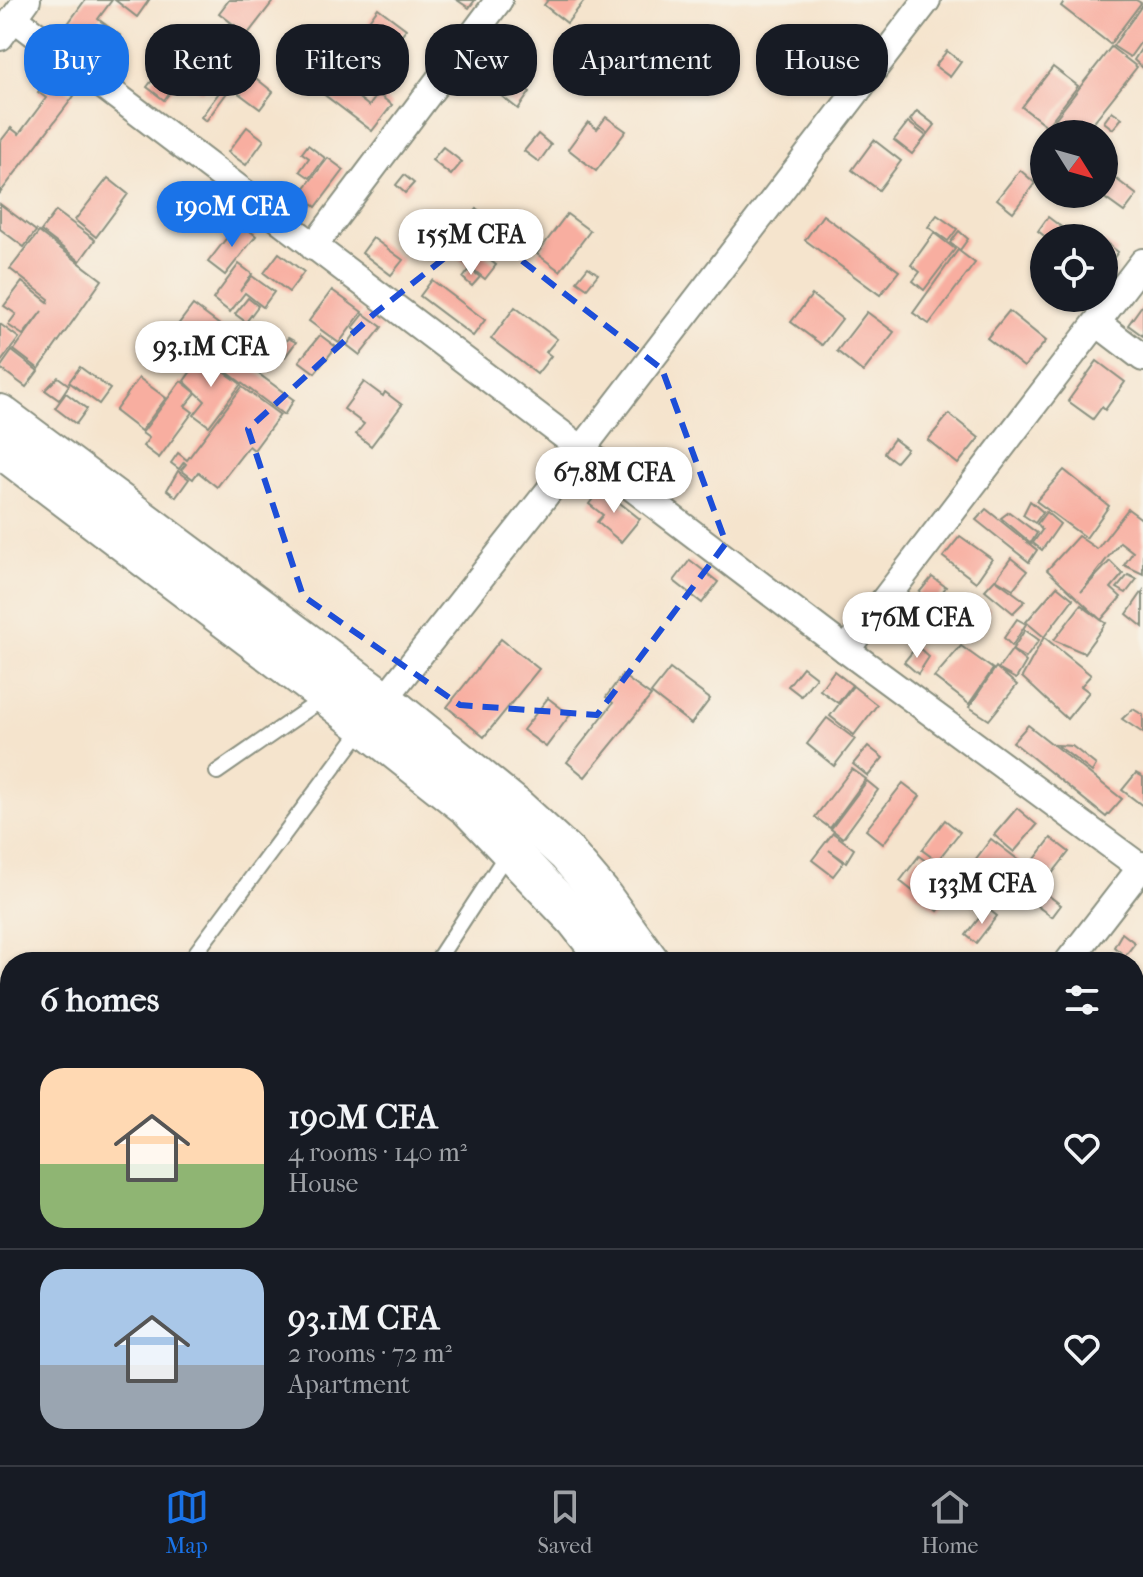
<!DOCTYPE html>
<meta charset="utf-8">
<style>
:root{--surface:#171b24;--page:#20242c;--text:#f1f3f6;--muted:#9ea1a6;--line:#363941;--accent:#1a73e8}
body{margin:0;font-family:"IM FELL French Canon",serif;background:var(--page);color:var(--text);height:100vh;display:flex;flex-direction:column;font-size:30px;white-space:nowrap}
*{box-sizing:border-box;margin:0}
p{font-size:26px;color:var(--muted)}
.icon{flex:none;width:44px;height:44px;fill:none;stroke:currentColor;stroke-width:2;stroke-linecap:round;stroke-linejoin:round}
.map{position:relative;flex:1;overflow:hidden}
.panel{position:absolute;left:0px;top:952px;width:1144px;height:514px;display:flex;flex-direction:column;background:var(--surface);border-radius:32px 32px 0 0;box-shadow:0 2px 6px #0004}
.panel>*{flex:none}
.hud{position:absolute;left:24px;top:24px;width:1096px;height:72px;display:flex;gap:16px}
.needle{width:52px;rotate:127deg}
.fabs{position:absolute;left:1030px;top:120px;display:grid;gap:16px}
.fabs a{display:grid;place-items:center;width:88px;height:88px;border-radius:50%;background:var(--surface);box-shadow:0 2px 6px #0004;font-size:40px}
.price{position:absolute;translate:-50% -68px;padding:0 18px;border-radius:28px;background:#fff;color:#222;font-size:26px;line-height:52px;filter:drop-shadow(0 2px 4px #0008)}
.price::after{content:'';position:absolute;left:50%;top:48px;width:24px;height:18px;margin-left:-12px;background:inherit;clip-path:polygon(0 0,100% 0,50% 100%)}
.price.current{background:var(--accent);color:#fff}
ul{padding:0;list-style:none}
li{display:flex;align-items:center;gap:24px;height:200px;padding:0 40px}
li+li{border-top:2px solid var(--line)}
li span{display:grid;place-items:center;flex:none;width:224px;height:160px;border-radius:24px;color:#555}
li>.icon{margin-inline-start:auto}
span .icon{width:96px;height:96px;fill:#fffc;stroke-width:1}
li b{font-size:34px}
h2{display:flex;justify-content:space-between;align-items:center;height:96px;padding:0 40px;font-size:34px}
.pill{padding:0 28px;border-radius:32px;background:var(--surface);box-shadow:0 2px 6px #0004;font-size:28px;line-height:72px}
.pill.current{background:var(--accent);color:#fff}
.tab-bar{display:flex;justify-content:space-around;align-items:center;height:112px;border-top:2px solid var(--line);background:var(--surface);font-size:22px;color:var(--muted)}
.tab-bar a{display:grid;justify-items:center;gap:4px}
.tab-bar .current{color:var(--accent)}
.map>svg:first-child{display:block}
.building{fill:#f8aea0}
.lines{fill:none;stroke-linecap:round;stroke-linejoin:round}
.lane-casing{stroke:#8a9080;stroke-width:18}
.street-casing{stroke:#8a9080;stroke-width:30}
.secondary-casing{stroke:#8a9080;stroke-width:42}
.lane{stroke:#fff;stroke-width:14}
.street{stroke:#fff;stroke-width:26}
.secondary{stroke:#fff;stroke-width:38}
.marked{fill:none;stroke:#1d4ed8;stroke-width:6;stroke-dasharray:16 10;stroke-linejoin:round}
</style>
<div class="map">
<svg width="1143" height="1465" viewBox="0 0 1143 1465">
<rect width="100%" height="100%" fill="#f7f3e8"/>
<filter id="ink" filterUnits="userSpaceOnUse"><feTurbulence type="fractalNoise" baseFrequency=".0125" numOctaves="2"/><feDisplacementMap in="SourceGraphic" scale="16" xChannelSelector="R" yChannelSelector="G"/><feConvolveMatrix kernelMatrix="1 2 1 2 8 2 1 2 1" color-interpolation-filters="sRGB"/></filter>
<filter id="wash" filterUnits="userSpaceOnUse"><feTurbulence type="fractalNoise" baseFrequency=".006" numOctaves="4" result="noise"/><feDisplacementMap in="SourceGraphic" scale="32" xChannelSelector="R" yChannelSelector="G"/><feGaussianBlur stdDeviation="1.8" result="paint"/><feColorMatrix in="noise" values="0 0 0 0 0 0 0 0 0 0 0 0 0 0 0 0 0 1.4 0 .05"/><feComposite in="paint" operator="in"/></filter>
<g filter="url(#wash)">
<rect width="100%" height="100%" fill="#f5e4cd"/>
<g id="blocks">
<g class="building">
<polygon points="85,0 112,0 98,19 121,36 108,55 67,25"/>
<polygon points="115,0 149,0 137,17"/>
<polygon points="229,0 274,0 247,35 219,13"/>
<polygon points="457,0 475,0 469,8"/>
<polygon points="548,0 585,0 567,23 544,5"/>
<polygon points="1065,0 1136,0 1141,3 1110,44 1061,6"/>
<polygon points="1143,4 1143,39 1130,57 1113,46"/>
<polygon points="378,8 406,29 395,43 368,22"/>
<polygon points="230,24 248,37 231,59 245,70 235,83 204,59"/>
<polygon points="375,42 409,66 398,81 364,57"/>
<polygon points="1143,46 1143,68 1134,60"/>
<polygon points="1111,47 1137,67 1084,134 1058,134 1049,127"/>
<polygon points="177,48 214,76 202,92 187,81 189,78 184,74 164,100 147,87"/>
<polygon points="947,51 961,62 950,77 935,66"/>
<polygon points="349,58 358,65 353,72 364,82 355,95 369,106 378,94 392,105 372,131 322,93"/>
<polygon points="488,60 530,92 518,109 476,76"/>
<polygon points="1053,67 1078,86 1047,126 1022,107"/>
<polygon points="247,71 273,92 260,109 233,89"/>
<polygon points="49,77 74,96 0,193 0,142 11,128 19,134 46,98 38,92"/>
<polygon points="224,86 229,90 206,121 201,117"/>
<polygon points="917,111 935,125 928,134 910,120"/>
<polygon points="1112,111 1122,118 1113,129 1104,122"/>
<polygon points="606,117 626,131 596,171 568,149 588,122 597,129"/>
<polygon points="908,122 926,136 912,154 894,140"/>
<polygon points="247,127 264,140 246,165 228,152"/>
<polygon points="538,134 551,145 539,162 524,151"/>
<polygon points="874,140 901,161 879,190 852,170"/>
<polygon points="308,145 325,158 310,178 300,171 309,158 302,153"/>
<polygon points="443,147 462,162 451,175 432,160"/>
<polygon points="328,158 344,170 316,207 300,194"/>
<polygon points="1020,170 1035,183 1013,212 997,199"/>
<polygon points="404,175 414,183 405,193 396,185"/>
<polygon points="1111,175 1137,195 1124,212 1099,194 1104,194 1104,184"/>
<polygon points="108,178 128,194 96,237 75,220"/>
<polygon points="0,204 36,231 24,247 0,229"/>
<polygon points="477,209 494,221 484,236 466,224"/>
<polygon points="56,211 95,240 80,261 41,231"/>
<polygon points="567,214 590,231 560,271 537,254"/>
<polygon points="823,215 899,271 880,295 805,240"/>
<polygon points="937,215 957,229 948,241 928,227"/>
<polygon points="1048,217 1076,238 1047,238 1038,231"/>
<polygon points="239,222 256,236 225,275 208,262"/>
<polygon points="959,231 968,239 960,250 950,243"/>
<polygon points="39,232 102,280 39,369 14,350 42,311 23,335 8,325 16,314 4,306 22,282 48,302 49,299 10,269"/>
<polygon points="934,233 955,249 924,290 913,281 920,272 911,265"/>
<polygon points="373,238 403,260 391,275 362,253"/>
<polygon points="466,241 496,265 485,279 455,255"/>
<polygon points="1104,241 1118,252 1104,271"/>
<polygon points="958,250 975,263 929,324 913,313"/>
<polygon points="279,253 304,272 289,292 264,273"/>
<polygon points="239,264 252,274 240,291 252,276 274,292 263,307 245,293 230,312 213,299"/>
<polygon points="588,267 598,274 587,288 577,281"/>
<polygon points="470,269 480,277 472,286 463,278"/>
<polygon points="432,280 485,320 473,336 420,296"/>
<polygon points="332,290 362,312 339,343 309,321"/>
<polygon points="812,295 842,319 822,345 791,322"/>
<polygon points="248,298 258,306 246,322 235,314"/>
<polygon points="1143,304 1143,336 1128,325"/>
<polygon points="193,305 221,326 201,351 174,330"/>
<polygon points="515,307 557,339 546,352 551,356 537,374 491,339"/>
<polygon points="1009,311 1046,341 1024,367 987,338"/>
<polygon points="867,312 894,332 863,372 837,351"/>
<polygon points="364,314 382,327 360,355 347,345 357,331 353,328"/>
<polygon points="0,324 19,338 0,363"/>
<polygon points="320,335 336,347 315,373 299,361"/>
<polygon points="288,338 296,342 285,357 278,352"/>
<polygon points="213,340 294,400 284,415 203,354"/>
<polygon points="12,351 38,371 26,387 0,368"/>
<polygon points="202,356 241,384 209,426 194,415 205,401 184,381"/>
<polygon points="1097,361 1125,382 1105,410 1102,407 1093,419 1068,401"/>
<polygon points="80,367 110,389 99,404 69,382"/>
<polygon points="58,377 69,385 59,400 45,390"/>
<polygon points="139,378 166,398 141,431 115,411"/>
<polygon points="181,381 196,393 185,406 193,412 159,458 143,446 149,438 142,433"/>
<polygon points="364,382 383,396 385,392 402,405 371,446 356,434 364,424 344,409"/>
<polygon points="242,387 280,415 254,450 249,446 217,487 198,472 193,479 181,470 186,464 184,462 179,469 171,463 178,453 187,460"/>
<polygon points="66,393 87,409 76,424 55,408"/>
<polygon points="949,414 979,438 958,464 928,440"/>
<polygon points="894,439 907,449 896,462 884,453"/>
<polygon points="1064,470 1109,506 1086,538 1036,501"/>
<polygon points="178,471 189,479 176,497 167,490"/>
<polygon points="601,488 640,519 621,542 597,522 603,515 589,504"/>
<polygon points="1030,501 1043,512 1035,523 1023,515"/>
<polygon points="986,509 1037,550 1029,562 976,520"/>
<polygon points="1128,509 1143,520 1143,574 1124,565 1133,552 1120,542 1081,592 1110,561 1123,574 1111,588 1121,597 1101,620 1106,623 1084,653 1054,640 1081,605 1101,620 1047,570 1078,536 1097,549"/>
<polygon points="1009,512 1037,533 1031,543 1001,518"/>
<polygon points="1046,512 1060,524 1042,550 1033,543 1042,530 1037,524"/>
<polygon points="960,536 992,559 976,582 943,557"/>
<polygon points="1011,558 1027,571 1013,589 996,579"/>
<polygon points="690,560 718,582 702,603 674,581"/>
<polygon points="1128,575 1137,579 1126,593 1117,588"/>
<polygon points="932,577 946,587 926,614 912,601"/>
<polygon points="995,579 1025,601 1013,613 985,590"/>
<polygon points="1057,586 1073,599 1044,637 1091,675 1081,686 1089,692 1067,719 1022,677 1044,637 1026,622"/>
<polygon points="1143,591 1143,627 1127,614"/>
<polygon points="975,600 990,609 972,635 957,624"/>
<polygon points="943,601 961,615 949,631 929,615"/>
<polygon points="1017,619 1026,624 1012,646 1004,638"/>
<polygon points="1025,630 1039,640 1026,658 1012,650"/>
<polygon points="501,639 539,669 484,737 447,707"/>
<polygon points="917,646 929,657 918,674 904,662"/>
<polygon points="961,646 993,669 969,704 934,677"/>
<polygon points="1012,650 1026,662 1016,679 998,669 1017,685 989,720 969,707 996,667 998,669"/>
<polygon points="803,667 816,677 801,696 788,686"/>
<polygon points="670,669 710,699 691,724 651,693"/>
<polygon points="834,671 852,685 838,703 820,690"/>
<polygon points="622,675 651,696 585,777 567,762 613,703 606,697"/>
<polygon points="853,686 877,705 854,735 830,716"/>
<polygon points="548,698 570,715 546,747 523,730"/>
<polygon points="1133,709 1143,715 1143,733 1122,719"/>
<polygon points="827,718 855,739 834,766 807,744"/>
<polygon points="1028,725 1122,799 1106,817 1013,742"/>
<polygon points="1057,745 1072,746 1096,765 1092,772"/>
<polygon points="868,746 883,758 868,776 853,764"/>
<polygon points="852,769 866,779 830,828 815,817"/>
<polygon points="1136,773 1143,777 1143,806 1122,790"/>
<polygon points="867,781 878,790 843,838 831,829"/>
<polygon points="903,783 920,796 883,844 866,830"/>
<polygon points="1017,808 1037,825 1014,852 994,835"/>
<polygon points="945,820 960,832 937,861 922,850"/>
<polygon points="833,833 854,849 846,862 829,850 844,862 833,876 812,860"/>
<polygon points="1051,838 1069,852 1040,889 1061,905 1052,917 1013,888"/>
<polygon points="991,839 1020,861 1015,868 1020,872 1010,886 975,860"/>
<polygon points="919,856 958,885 938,911 900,881"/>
<polygon points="987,908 997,916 976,943 966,935"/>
<polygon points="1122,933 1135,943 1125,956 1114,947"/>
<polygon points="1141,986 1143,987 1143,1034 1134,1028 1134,993"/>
<polygon points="1134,1036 1143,1043 1143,1063 1134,1056"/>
<polygon points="1134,1062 1143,1069 1143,1105 1139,1101 1142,1097 1134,1092"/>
<polygon points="1140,1105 1143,1107 1143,1137 1138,1142 1134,1140 1134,1111"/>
<polygon points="1143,1158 1143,1183 1134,1175 1134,1167"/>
<polygon points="1134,1183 1143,1188 1143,1223 1134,1216"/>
<polygon points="1140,1229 1143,1231 1143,1253 1134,1242 1134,1236"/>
<polygon points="758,1456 780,1456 791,1465 752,1465"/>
</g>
</g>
</g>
<g filter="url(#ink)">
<use href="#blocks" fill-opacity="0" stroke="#8a9080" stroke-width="2"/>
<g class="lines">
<g class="lane-casing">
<g id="lane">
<polyline points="217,772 324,698"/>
<polyline points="189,962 363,728"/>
<polyline points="436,962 508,852"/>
<polyline points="0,1215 10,1201"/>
<polyline points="0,1288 10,1296"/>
<polyline points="228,1456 240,1465"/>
<polyline points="525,1456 541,1465"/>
</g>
</g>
<g class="street-casing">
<g id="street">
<polyline points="14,18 846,650 1143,869"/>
<polyline points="0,37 27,0"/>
<polyline points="313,247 499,0"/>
<polyline points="1097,323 1143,358"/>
<polyline points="846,650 1143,262"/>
<polyline points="375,711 582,449 927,0"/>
<polyline points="1068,962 1143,865"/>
<polyline points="1134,1332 1143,1320"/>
<polyline points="668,1465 675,1456"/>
<polyline points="1032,1465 1039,1456"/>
</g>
</g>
<g class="secondary-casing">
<g id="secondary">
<polyline points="0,414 384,700 517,808 567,854 600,893 650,962"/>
<polyline points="0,448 327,696 469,808 576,920 609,962"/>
<polyline points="891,1456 896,1465"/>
<polyline points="932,1456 937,1465"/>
</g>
</g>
<use href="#lane" class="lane"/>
<use href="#street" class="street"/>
<use href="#secondary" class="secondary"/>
</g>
</g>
<path class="marked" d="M481,229L662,369L726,543L597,715L460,705L303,596L248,429L374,314Z"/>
</svg>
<div class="fabs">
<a><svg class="needle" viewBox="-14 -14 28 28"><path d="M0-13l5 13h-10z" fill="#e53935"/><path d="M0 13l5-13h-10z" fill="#9ea1a6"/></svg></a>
<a><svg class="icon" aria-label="locate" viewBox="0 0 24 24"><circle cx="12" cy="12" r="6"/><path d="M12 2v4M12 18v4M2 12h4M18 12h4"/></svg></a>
</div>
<b class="price current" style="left:232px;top:249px">190M CFA</b>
<b class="price" style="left:471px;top:277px">155M CFA</b>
<b class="price" style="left:211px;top:389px">93.1M CFA</b>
<b class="price" style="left:614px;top:515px">67.8M CFA</b>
<b class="price" style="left:917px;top:660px">176M CFA</b>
<b class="price" style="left:982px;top:926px">133M CFA</b>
<div class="hud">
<a class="pill current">Buy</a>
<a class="pill">Rent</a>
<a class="pill">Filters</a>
<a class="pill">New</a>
<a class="pill">Apartment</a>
<a class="pill">House</a>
</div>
<section class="panel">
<h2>6 homes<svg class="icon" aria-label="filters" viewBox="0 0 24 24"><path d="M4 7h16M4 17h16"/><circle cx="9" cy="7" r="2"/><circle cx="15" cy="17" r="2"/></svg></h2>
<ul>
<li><span style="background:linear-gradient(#ffd9b3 60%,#8fb573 0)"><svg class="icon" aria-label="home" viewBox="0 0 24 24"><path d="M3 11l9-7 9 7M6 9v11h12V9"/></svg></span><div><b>190M CFA</b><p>4 rooms · 140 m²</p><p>House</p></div><svg class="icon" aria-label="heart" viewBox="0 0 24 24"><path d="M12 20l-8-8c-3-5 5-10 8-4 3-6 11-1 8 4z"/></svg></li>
<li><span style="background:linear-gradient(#a9c7e8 60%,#9aa5b1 0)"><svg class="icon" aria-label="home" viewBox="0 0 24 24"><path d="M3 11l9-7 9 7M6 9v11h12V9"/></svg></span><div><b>93.1M CFA</b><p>2 rooms · 72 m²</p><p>Apartment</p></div><svg class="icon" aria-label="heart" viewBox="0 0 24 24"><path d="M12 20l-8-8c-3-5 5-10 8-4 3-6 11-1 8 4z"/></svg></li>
</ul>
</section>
</div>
<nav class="tab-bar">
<a class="current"><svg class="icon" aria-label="map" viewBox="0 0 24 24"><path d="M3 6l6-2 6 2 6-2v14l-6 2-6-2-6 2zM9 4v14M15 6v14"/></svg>Map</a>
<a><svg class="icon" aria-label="saved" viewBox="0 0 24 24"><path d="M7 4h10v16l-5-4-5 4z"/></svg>Saved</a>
<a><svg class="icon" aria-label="home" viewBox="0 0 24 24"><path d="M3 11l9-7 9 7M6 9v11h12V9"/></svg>Home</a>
</nav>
